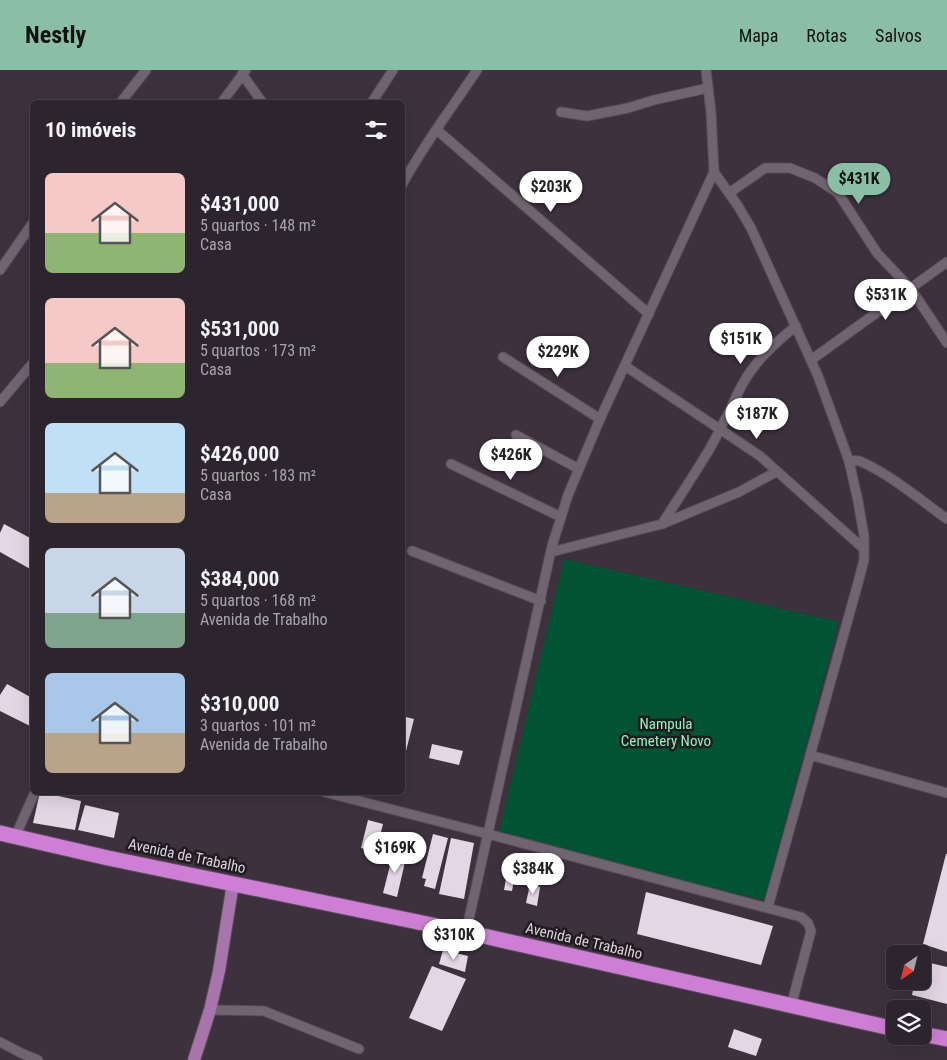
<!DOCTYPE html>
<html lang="pt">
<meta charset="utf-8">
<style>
:root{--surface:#2d252e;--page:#39313a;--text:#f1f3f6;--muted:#a7a5aa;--line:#48424a;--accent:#8abfa5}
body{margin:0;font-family:"Roboto Condensed",sans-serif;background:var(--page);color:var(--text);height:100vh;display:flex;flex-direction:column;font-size:19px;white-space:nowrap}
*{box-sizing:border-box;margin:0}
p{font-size:16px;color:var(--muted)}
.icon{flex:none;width:28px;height:28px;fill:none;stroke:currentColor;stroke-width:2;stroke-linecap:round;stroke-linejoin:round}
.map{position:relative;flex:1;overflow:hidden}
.drawer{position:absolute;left:30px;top:30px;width:375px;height:695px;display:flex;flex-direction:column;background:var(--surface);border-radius:8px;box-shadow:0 5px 20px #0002,0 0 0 1px var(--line)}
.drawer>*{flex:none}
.needle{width:32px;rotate:215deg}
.tools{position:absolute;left:886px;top:875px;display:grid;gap:10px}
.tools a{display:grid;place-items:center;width:45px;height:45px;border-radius:8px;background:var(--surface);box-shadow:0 5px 20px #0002,0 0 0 1px var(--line);font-size:25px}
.price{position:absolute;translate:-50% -42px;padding:0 11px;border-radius:18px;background:#fff;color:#222;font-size:16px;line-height:32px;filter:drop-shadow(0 1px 2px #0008)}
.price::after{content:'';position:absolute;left:50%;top:30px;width:15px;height:11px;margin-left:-8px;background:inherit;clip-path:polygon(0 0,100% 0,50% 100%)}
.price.current{background:var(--accent);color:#111}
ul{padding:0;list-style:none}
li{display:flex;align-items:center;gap:15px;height:125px;padding:0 15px}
li span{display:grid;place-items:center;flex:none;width:140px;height:100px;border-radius:8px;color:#555}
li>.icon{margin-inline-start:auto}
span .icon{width:60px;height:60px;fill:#fffc;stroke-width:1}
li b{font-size:21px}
h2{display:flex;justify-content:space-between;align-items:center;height:60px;padding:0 15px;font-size:21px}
header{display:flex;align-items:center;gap:30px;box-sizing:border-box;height:70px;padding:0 25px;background:var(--accent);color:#111}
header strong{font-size:24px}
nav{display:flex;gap:28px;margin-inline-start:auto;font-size:18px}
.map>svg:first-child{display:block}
.green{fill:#015433}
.building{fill:#e4d6e5}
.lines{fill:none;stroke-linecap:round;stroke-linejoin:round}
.street-casing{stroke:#574d57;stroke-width:11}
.primary-casing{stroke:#574d57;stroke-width:14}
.highway-casing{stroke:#574d57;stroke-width:17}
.street{stroke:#706471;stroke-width:9}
.primary{stroke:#a874ac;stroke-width:12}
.highway{stroke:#ce7ed4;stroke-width:15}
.labels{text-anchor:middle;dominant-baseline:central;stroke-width:5;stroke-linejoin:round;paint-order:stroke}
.park-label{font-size:15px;fill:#90f2bc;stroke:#201b20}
.street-label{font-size:15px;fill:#dcd4dc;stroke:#201b20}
</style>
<header>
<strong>Nestly</strong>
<nav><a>Mapa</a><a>Rotas</a><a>Salvos</a></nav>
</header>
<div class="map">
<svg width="947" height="990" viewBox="0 0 947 990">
<rect width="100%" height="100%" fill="#3c313d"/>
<polygon class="green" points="564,489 839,552 764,830 497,771"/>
<g class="building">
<polygon points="4,454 32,469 32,500 0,482 0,463"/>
<polygon points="7,614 32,628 32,657 0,641 0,625"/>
<polygon points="402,646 414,649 406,681 402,680"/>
<polygon points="432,674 463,681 459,695 429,688"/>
<polygon points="40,722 81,731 75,760 33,753"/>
<polygon points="85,735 119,743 114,768 78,760"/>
<polygon points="368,750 383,754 376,782 361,778"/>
<polygon points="433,764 448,768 435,819 424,816 426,809 422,808"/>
<polygon points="451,768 474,773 464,829 439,824"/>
<polygon points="394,780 407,783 397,827 383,823"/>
<polygon points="946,784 947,784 947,882 923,874"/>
<polygon points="508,797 516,799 512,821 504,820"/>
<polygon points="530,814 540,817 537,836 526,833"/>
<polygon points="646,822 773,856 761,895 637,864"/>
<polygon points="443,880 468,886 465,902 439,894"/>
<polygon points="922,891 947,897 947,934 912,925 915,911 922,911"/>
<polygon points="432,896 466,909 442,961 409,948"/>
<polygon points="734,959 762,969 756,986 728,977"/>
</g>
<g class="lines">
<g class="street-casing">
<g id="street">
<polyline points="242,4 262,32"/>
<polyline points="121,32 146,0"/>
<polyline points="222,32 246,0"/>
<polyline points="372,32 393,0"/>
<polyline points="561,42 587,46 628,38 654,30 708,18"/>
<polyline points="437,60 649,244"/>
<polyline points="714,102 738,136 751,158 818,306 849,391 858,431 864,466 864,490 858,513 768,837"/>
<path d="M402,115C423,75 452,38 477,0"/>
<polyline points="729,123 765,98 790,98 815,108 838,123 877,183 911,219 947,273"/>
<polyline points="0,200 32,154"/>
<polyline points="503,287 600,349"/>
<polyline points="811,290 947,192"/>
<polyline points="625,296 760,386 864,479"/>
<polyline points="0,332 32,294"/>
<polyline points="516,365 579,399"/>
<path d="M849,391C854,390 859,390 864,393C892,406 922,431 947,449"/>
<polyline points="451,394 561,447"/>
<polyline points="662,454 739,422 776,402"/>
<polyline points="412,481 541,531"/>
<path d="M551,482L662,454C678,429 694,405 709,380C721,359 731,337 742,315C755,291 775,273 796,256"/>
<polyline points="810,685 947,723"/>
<polyline points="324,722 488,764 801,847 808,853 811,861 791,936"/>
<polyline points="15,767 35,722"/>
<polyline points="466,862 552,476 568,425 600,349 714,102 711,42 706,0"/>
<polyline points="210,940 264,941 359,979"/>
<polyline points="0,972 21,983 38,990"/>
</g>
</g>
<g class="primary-casing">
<polyline id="primary" points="194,990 210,940 219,901 233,813"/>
</g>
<g class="highway-casing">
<g id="highway">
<polyline points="0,763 108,788 466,862 895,959"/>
<polyline points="922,964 947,969"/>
</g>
</g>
<use href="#street" class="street"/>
<use href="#primary" class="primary"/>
<use href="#highway" class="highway"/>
</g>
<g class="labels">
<g class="park-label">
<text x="666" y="654">Nampula<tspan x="666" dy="17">Cemetery Novo</tspan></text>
</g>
<g class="street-label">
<text transform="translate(187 786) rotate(12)">Avenida de Trabalho</text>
<text transform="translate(584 871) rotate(13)">Avenida de Trabalho</text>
</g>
</g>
</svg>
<div class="tools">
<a><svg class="needle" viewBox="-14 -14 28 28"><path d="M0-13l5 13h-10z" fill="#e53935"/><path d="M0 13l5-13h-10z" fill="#a7a5aa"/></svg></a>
<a><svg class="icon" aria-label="layers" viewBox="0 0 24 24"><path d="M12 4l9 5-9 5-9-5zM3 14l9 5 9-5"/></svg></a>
</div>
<b class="price current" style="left:859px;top:135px">$431K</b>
<b class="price" style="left:551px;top:143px">$203K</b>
<b class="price" style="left:886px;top:251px">$531K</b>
<b class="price" style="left:741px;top:295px">$151K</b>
<b class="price" style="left:558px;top:308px">$229K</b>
<b class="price" style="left:757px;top:370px">$187K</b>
<b class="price" style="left:511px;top:411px">$426K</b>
<b class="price" style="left:395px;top:804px">$169K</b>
<b class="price" style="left:533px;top:825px">$384K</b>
<b class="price" style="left:454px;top:891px">$310K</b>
<section class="drawer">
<h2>10 imóveis<svg class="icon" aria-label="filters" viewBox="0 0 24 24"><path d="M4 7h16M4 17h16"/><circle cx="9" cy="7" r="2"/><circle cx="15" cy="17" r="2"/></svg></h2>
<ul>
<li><span style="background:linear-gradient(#f6c9c9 60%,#8fb573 0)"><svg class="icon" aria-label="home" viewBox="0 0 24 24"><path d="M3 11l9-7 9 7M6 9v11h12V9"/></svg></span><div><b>$431,000</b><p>5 quartos · 148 m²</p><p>Casa</p></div></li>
<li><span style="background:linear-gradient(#f6c9c9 65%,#8fb573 0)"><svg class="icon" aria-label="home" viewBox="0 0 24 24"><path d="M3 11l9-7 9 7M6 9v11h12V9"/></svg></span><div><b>$531,000</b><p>5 quartos · 173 m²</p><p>Casa</p></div></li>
<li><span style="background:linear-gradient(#bfe0f5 70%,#b9a48a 0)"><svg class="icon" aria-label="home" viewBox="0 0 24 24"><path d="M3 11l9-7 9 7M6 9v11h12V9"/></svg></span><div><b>$426,000</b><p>5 quartos · 183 m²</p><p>Casa</p></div></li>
<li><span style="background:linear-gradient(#c9d6e8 65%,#7fa58c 0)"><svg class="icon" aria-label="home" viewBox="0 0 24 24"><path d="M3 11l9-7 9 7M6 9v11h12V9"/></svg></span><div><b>$384,000</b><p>5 quartos · 168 m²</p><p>Avenida de Trabalho</p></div></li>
<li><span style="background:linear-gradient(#a9c7e8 60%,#b9a48a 0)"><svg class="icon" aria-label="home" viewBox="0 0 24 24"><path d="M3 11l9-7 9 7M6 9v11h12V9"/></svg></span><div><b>$310,000</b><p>3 quartos · 101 m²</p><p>Avenida de Trabalho</p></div></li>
</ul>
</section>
</div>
